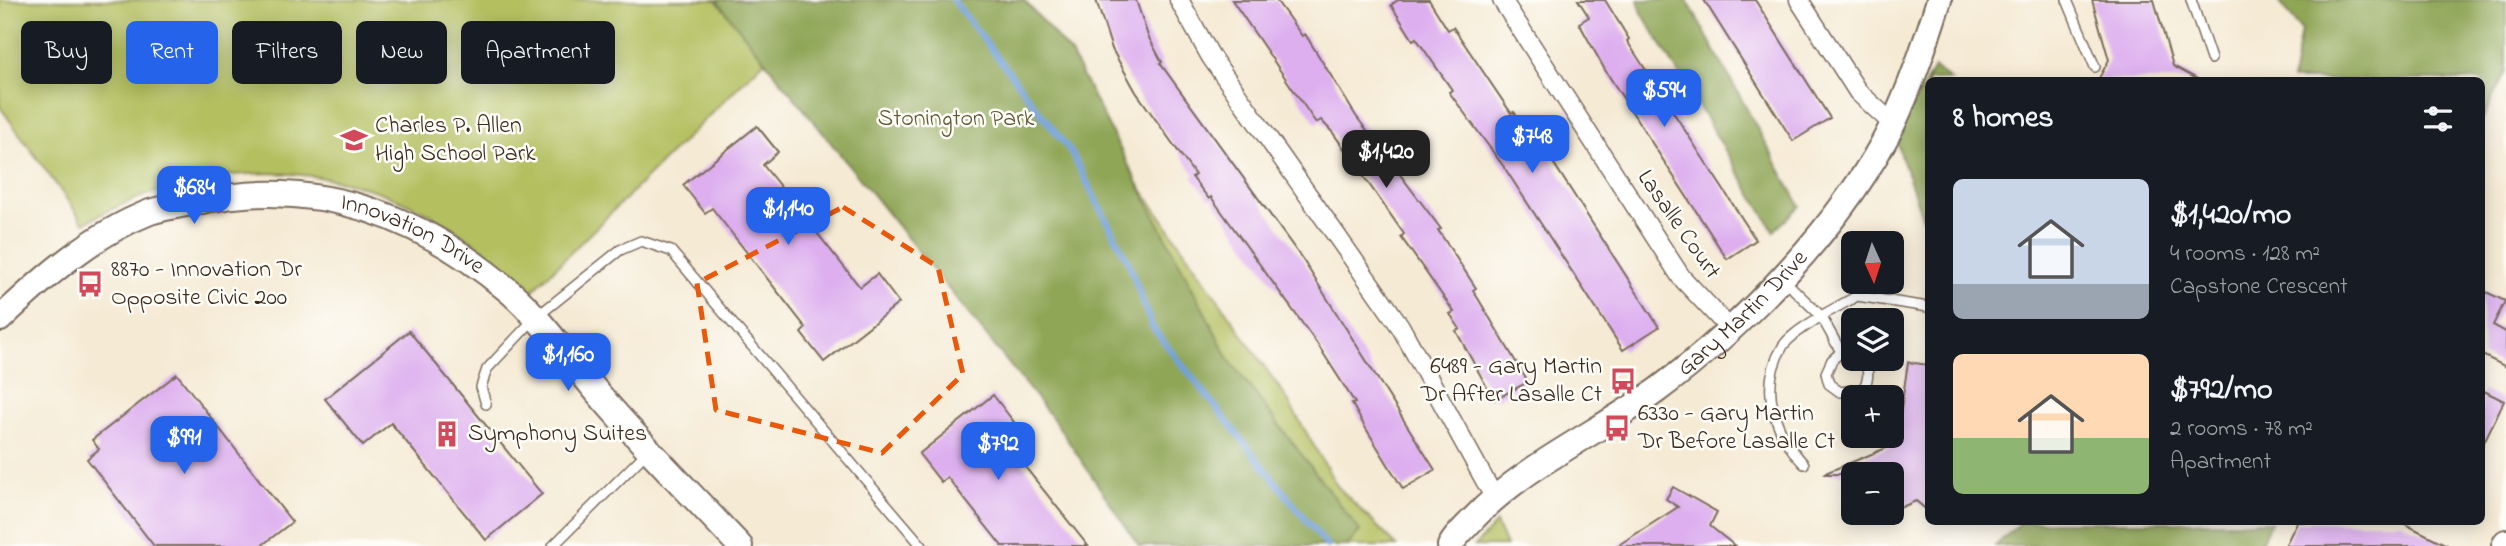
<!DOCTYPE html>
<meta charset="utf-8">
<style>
:root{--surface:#171b24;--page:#20242c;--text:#f1f3f6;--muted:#9ea1a6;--accent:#2563eb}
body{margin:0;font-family:"Indie Flower",sans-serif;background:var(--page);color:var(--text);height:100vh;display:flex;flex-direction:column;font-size:26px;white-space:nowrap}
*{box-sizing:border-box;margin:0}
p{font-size:23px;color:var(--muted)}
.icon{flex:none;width:38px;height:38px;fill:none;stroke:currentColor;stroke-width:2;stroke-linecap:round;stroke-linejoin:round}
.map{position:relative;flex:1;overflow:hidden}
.sheet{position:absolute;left:1925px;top:77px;width:560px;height:448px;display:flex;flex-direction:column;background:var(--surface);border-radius:10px;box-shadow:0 4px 18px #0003}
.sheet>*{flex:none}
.guide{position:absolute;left:21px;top:21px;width:665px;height:63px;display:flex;gap:14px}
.needle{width:46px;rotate:177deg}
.controls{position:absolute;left:1841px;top:231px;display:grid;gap:14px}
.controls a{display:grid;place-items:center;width:63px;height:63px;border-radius:10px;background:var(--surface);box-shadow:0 4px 18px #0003;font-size:35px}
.price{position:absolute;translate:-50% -60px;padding:0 16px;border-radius:14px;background:var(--accent);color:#fff;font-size:23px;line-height:46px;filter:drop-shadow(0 2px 4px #0008)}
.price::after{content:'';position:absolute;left:50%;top:42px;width:21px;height:16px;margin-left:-10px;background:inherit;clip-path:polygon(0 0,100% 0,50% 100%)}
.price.active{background:#222;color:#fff}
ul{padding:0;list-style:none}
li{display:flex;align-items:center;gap:21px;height:175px;padding:0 28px}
li span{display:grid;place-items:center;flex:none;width:196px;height:140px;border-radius:10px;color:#555}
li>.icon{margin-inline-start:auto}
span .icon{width:84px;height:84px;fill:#fffc;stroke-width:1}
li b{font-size:30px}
h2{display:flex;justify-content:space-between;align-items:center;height:84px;padding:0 28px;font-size:30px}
.tag{padding:0 24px;border-radius:10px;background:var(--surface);box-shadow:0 4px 18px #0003;font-size:24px;line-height:63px}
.tag.active{background:var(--accent);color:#fff}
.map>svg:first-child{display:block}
.green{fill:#b4c061;stroke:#787540;stroke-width:2}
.forest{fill:#8fa657;stroke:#65683a;stroke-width:2}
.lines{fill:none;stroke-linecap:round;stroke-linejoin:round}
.stream{stroke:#72a1db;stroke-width:6}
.building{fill:#ddafef}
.lane-casing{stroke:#7c6d5e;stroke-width:12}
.street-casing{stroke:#7c6d5e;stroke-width:21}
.secondary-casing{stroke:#7c6d5e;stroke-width:28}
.lane{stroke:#fff;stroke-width:9}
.street{stroke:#fff;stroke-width:18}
.secondary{stroke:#fff;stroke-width:24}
.marked{fill:none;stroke:#e8590c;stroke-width:5;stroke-dasharray:14 9;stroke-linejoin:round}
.labels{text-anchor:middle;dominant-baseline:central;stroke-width:5;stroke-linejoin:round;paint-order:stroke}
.park-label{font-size:24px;fill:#5f5732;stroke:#fdfcf7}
.poi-label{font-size:24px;fill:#3b2a1e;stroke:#fdfcf7;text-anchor:start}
.street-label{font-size:24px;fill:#3b2a1e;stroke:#fdfcf7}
</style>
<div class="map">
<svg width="2506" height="546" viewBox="0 0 2506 546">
<rect width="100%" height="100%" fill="#fdfcf7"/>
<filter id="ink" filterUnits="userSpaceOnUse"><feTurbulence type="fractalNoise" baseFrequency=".0143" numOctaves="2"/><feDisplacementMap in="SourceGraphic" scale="14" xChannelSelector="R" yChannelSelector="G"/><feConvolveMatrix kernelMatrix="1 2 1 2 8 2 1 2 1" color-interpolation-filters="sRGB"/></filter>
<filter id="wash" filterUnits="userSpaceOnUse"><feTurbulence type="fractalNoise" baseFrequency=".00686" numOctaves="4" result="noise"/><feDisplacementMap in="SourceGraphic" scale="28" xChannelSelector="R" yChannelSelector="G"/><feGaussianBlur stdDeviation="1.57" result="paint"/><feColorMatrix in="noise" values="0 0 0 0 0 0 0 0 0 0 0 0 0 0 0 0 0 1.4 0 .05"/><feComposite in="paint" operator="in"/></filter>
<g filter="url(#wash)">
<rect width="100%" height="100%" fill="#f5ead4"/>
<g class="green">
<path d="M0,0H1011L1287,399L1337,486L1397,546H1156L765,60L531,292C406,163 241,138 84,223L0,107Z"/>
<polygon points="1496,523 1506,546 1475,546"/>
</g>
<g class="forest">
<polygon points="716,0 1024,0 1071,54 1230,361 1360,531 1347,546 1139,546 1054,420"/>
<polygon points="1638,0 1687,0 1800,206 1774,231 1642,13"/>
<polygon points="2278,0 2506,0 2506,71 2482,120 2482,80 2292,80 2301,30"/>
<polygon points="1934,68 1951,80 1928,80 1928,234 1895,137"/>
<polygon points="2021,522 2271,522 2259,546 1995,546"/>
</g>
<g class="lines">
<polyline class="stream" points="953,0 1071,152 1128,261 1152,327 1327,546"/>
</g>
<g id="blocks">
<g class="building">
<polygon points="1096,0 1136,0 1148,36 1162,62 1160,63 1303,260 1435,470 1403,489 1365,427 1352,404 1355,403 1318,345 1211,197 1209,199 1192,177 1195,175 1136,92 1112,49"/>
<polygon points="1232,0 1276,0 1302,36 1305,34 1356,116 1441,229 1438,230 1476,288 1473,290 1528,382 1494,400 1456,331 1460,329 1450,314 1454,312 1401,237 1404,234 1333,133 1321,120 1316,123"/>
<polygon points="1398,0 1429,0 1448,30 1453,27 1511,113 1514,112 1543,156 1547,153 1659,327 1623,350 1504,167 1449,92 1452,90 1416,38 1413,40 1391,5"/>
<polygon points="1578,0 1605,0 1629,39 1627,41 1756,240 1727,259 1605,70 1579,23 1589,17"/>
<polygon points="1704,0 1755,0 1830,118 1793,141"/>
<polygon points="2092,0 2154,0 2173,66 2199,80 2098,80 2109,60"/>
<polygon points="757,126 778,152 763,165 860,287 877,274 899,303 824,362 801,333 806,328 712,208 705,213 683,185"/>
<polygon points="2482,290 2505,301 2493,325 2506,332 2506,367 2482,355"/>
<polygon points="409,331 542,494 486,540 391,423 363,446 325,399"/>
<polygon points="1908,362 1928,365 1928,511 1916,501 1895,510 1892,501 1892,474 1823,474 1896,444"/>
<polygon points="177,374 292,522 261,546 154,546 87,459 99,449 92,440"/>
<polygon points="2482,390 2504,401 2482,446"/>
<polygon points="993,395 1014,422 999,434 1088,546 1002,546 947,477 941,482 919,454"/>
<polygon points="1673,487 1717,512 1710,526 1735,546 1617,546 1678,507 1666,499"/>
<polygon points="2297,522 2401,522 2449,546 2285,546"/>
</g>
</g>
</g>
<g filter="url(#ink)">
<use href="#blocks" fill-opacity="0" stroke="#7c6d5e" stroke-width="2"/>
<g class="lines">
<g class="lane-casing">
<g id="lane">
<polyline points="2067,0 2095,67"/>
<polyline points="2191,0 2211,59"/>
<path d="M1782,278L1821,316C1810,324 1791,334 1783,346C1758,387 1774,432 1804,464"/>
<polyline points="1841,352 1821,316 1857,296 1928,307"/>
<path d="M1853,355L1841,352L1832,360L1826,373L1829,384L1840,392L1863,389C1870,377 1869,370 1862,359"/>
<polyline points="486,404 481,387 487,369 534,319 620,250 641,241 671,251 922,546"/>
<polyline points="553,546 648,451"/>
</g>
</g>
<g class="street-casing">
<g id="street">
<polyline points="1179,0 1211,57 1400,326 1494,497"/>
<polyline points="1502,0 1681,277 1731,330"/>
<polyline points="1799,0 1858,92 1893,124"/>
</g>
</g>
<g class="secondary-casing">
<g id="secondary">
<path id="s1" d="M0,319C44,277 93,234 150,212C165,207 182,205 197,202C315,176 418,214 509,291C540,317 575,367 603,399C646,449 694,497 740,546"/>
<path id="s2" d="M1450,546C1456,535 1466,527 1474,518C1525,465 1596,434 1656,391C1744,326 1844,223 1893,124C1912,84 1926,42 1939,0"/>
<polyline points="2504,546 2506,542"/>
</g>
</g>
<use href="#lane" class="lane"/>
<use href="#street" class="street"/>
<use href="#secondary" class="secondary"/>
</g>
</g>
<path class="marked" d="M843,207L938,267L963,374L882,453L716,410L697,283Z"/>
<defs>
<g id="school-bare" transform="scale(2.1)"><path d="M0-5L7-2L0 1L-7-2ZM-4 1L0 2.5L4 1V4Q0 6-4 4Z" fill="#d1495b" stroke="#fdfcf7" stroke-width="2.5" paint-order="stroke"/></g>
<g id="bus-bare" transform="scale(2.1)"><path d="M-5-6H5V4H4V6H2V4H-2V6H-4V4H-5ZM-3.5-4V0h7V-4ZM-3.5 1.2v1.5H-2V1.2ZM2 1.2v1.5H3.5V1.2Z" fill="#d1495b" stroke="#fdfcf7" stroke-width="2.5" paint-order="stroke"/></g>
<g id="building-bare" transform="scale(2.1)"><path d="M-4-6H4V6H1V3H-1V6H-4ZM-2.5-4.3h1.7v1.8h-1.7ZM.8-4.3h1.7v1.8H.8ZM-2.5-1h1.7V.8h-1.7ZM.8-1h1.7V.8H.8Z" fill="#d1495b" stroke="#fdfcf7" stroke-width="2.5" paint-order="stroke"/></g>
</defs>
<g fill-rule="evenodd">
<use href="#school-bare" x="354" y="140"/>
<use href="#bus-bare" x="90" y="284"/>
<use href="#bus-bare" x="1623" y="381"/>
<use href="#bus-bare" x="1617" y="428"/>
<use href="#building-bare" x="447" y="434"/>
</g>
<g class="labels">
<g class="park-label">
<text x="956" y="119">Stonington Park</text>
</g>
<g class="poi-label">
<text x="375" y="126">Charles P. Allen<tspan x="375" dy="28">High School Park</tspan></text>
<text x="111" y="270">8870 - Innovation Dr<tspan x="111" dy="28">Opposite Civic 200</tspan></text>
<text x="1602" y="367" text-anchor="end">6489 - Gary Martin<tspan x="1602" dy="28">Dr After Lasalle Ct</tspan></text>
<text x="1638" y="414">6330 - Gary Martin<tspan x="1638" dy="28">Dr Before Lasalle Ct</tspan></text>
<text x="468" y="434">Symphony Suites</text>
</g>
<g class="street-label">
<text transform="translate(1678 225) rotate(55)">Lasalle Court</text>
<text stroke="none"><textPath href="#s1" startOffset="457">Innovation Drive</textPath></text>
<text stroke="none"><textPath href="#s2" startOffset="376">Gary Martin Drive</textPath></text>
</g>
</g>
</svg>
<div class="controls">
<a><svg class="needle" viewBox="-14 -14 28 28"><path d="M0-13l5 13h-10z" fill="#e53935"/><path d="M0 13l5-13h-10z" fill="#9ea1a6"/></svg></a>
<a><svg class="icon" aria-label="layers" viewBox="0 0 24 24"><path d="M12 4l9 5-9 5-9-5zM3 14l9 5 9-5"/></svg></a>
<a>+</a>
<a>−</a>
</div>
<b class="price" style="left:1664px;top:129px">$594</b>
<b class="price" style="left:1532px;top:175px">$748</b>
<b class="price active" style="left:1386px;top:190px">$1,420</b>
<b class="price" style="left:194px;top:226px">$684</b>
<b class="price" style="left:788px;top:247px">$1,140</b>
<b class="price" style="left:568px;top:393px">$1,160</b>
<b class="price" style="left:184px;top:476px">$991</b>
<b class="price" style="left:998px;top:482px">$792</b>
<div class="guide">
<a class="tag">Buy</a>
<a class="tag active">Rent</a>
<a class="tag">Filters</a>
<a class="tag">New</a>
<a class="tag">Apartment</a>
</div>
<section class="sheet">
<h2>8 homes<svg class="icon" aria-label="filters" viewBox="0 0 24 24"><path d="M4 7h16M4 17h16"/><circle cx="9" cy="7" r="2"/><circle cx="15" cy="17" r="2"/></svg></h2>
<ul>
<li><span style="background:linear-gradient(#c9d6e8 75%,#9aa5b1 0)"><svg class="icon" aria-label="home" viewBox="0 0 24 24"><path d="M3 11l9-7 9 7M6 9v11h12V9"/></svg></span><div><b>$1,420/mo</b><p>4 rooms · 128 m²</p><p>Capstone Crescent</p></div></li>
<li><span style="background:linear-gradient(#ffd9b3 60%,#8fb573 0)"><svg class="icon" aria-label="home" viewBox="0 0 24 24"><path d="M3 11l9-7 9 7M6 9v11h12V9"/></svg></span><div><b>$792/mo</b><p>2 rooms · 78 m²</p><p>Apartment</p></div></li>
</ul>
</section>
</div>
